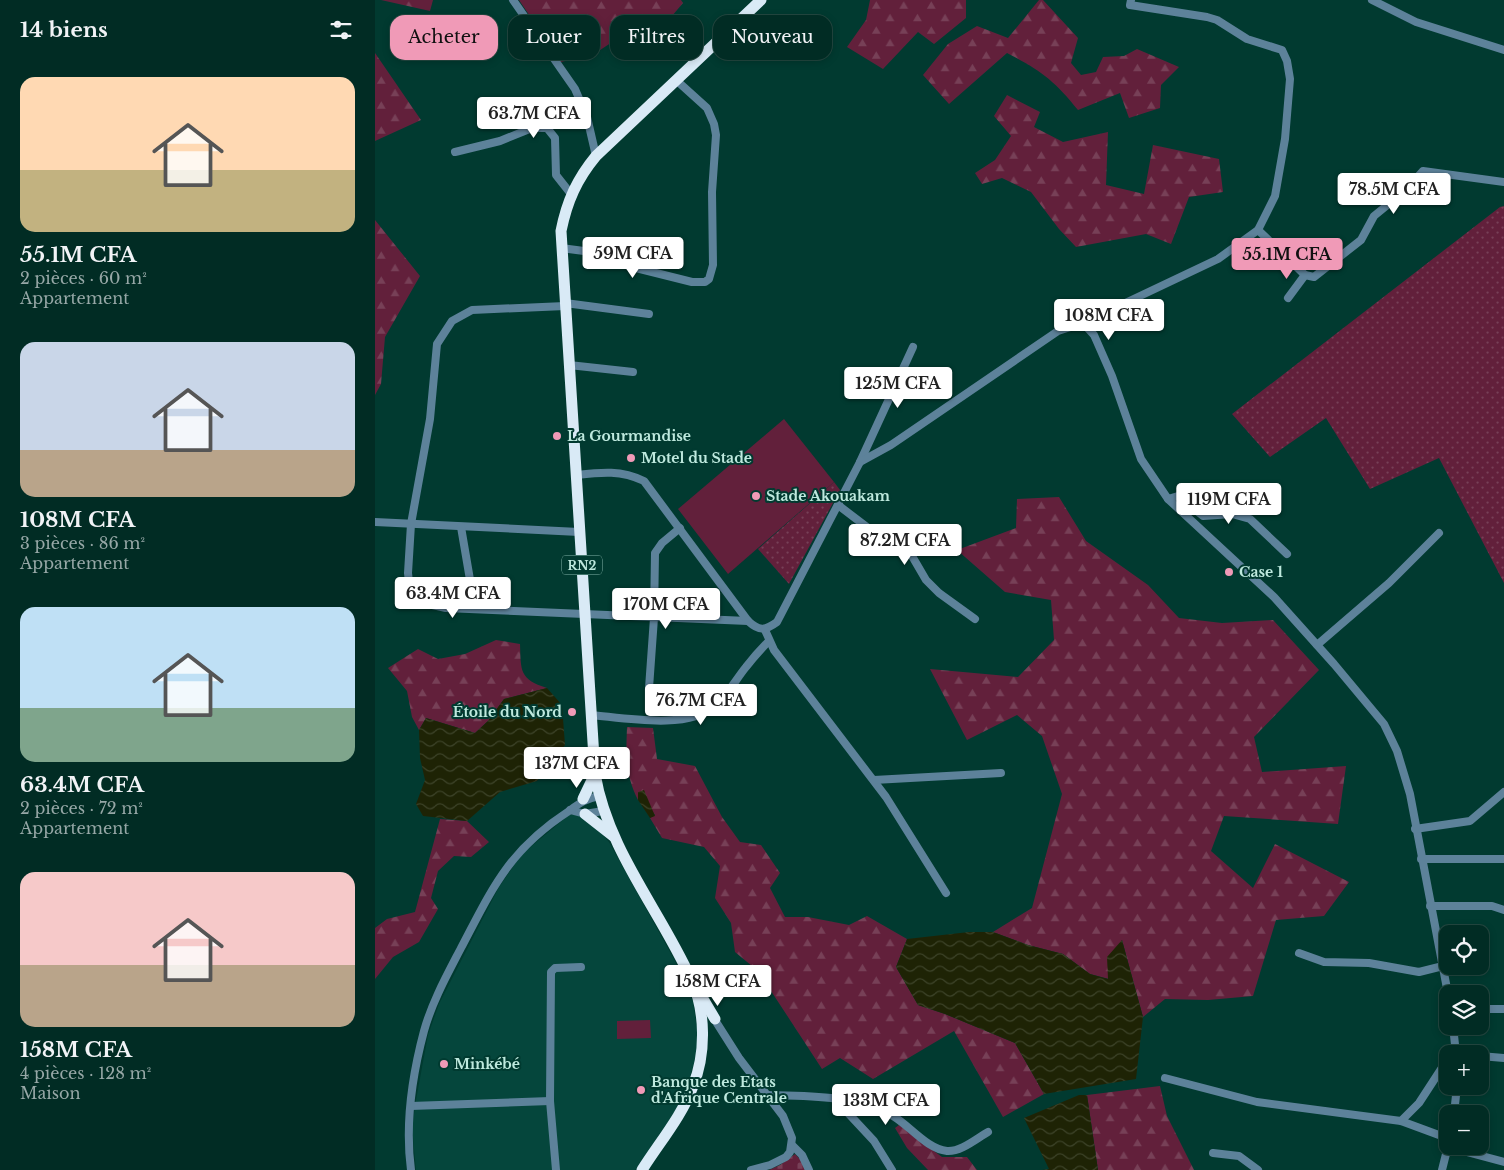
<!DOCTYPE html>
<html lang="fr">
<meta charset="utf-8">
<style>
:root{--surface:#012c24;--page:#0f3831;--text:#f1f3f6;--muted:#96a7a6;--line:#234841;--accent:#f09ab7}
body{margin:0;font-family:"Libre Baskerville",serif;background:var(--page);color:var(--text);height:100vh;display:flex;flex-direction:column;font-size:19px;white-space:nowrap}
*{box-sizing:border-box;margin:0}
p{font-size:16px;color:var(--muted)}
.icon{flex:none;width:28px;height:28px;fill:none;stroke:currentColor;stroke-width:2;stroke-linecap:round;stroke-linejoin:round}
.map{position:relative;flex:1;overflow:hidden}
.sheet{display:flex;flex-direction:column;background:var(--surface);width:375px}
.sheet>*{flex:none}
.guide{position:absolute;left:15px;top:15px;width:475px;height:45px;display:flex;gap:10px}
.fabs{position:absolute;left:1064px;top:925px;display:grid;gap:10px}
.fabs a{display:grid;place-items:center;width:50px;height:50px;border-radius:10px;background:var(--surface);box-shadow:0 2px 8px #0003,0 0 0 1px var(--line);font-size:25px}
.price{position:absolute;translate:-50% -42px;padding:0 11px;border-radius:5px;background:#fff;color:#222;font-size:16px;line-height:32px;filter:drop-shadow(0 1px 2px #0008)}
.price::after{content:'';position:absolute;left:50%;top:30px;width:15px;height:11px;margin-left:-8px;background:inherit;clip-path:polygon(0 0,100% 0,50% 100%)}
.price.on{background:var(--accent);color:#111}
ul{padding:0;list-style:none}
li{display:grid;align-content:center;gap:10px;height:265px;padding:0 20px}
li span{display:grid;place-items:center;height:155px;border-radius:15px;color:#555}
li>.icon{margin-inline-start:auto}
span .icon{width:90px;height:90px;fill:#fffc;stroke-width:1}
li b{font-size:21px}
h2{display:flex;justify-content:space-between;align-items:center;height:60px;padding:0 20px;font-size:21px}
.tag{padding:0 18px;border-radius:15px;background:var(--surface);box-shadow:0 2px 8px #0003,0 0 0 1px var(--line);font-size:18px;line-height:45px}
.tag.on{background:var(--accent);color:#111}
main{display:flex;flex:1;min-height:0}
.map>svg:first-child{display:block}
.built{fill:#05463c}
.grass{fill:url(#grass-dots)}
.forest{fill:url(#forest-firs)}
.cemetery{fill:url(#cemetery-stones)}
.park{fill:#62203b}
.water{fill:url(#water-waves)}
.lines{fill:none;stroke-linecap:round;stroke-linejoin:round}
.minor{stroke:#5d829a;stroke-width:8}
.highway{stroke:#d9eaf6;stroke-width:11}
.poi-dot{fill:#f09ab7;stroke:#013a30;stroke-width:2}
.labels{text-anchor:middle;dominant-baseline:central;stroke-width:4;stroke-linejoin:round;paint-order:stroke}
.shield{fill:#013a30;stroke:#85b4aa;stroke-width:1}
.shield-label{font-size:12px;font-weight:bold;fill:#bee9de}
.poi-label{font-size:14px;font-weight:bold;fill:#bee9de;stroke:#013a30;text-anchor:start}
</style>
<main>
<section class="sheet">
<h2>14 biens<svg class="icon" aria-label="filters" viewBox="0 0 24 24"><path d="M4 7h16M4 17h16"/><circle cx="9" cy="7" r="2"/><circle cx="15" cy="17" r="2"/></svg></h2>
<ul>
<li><span style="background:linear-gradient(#ffd9b3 60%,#c2b280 0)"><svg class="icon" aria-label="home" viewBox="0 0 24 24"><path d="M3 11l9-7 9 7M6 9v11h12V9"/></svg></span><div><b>55.1M CFA</b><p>2 pièces · 60 m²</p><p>Appartement</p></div></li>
<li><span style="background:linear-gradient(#c9d6e8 70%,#b9a48a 0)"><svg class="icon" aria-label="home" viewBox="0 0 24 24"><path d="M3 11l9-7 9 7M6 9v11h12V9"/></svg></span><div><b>108M CFA</b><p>3 pièces · 86 m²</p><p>Appartement</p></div></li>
<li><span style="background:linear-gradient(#bfe0f5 65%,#7fa58c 0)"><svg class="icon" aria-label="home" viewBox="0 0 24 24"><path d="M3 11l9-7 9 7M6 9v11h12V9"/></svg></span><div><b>63.4M CFA</b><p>2 pièces · 72 m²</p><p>Appartement</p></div></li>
<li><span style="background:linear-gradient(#f6c9c9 60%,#b9a48a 0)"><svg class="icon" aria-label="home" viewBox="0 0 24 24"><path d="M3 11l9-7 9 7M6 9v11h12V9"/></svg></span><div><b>158M CFA</b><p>4 pièces · 128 m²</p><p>Maison</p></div></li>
</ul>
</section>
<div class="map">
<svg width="1129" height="1170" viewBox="0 0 1129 1170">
<defs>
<pattern id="grass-dots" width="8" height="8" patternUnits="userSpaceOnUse" patternTransform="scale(1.25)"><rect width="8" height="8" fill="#62203b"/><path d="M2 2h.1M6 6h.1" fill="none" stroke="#774057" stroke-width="1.8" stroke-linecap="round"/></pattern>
<pattern id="forest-firs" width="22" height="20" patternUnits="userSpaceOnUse" patternTransform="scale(1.25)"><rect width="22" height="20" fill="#62203b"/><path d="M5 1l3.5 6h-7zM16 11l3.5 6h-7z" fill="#774057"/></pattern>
<pattern id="cemetery-stones" width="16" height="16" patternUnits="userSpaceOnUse" patternTransform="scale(1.25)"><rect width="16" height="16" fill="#62203b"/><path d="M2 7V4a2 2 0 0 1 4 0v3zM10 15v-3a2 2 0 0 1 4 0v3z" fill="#774057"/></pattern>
<pattern id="water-waves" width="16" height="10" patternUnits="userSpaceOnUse" patternTransform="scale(1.25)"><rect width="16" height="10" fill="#1e2305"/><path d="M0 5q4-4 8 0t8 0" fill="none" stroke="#3d4329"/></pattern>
</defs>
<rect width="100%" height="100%" fill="#013a30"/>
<polygon class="built" points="194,815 204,815 219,825 234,842 310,979 318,1002 322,1028 322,1053 308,1100 260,1170 41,1170 37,1128 41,1100 53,1035 64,1004 124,887 147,854"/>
<g class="grass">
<polygon points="1129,206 1129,583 1064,458 995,489 951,418 895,457 857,414 1125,207"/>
<polygon points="459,482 465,490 414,584 383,549"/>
</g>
<g class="forest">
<polygon points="6,0 58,0 55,11"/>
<polygon points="144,0 306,0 308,3 279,37 251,33 219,54 186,62"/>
<polygon points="495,0 591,0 591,18 559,44 543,32 508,69 472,47 491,20"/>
<path d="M664,0H668L703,38L696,63L706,75L721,72L728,57L749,56L762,49L804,67L786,85L785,108L754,118L745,93L703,110C679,80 665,70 632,53L574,104L548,75L573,44L602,26L633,38Z"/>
<polygon points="0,53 46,120 0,141"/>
<polygon points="632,95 665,112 659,127 688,142 733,132 731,185 769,194 778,145 844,159 848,192 814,197 796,244 771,234 701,247 684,229 656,192 627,178 607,184 600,173 620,160 636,136 619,116"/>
<polygon points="0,220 45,276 10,337 6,384 0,395"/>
<polygon points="684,497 711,541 773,585 804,618 847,623 898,620 944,670 879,737 887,772 971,766 963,824 849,816 836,851 878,888 900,844 974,882 949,916 901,920 878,996 833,1000 790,999 768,1017 747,940 734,979 715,974 688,954 653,945 618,932 657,908 687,794 667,736 642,715 592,740 555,669 643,677 679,640 676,600 630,592 582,550 641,528 642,499"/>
<path d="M121,640L145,644C146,671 144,679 172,688L129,699L113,721L100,733L51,718L44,730L37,717L32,691L13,668L43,649L63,659L90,654Z"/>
<path d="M252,727L278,728L282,759L320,766L347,817L365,842L386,845L405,873L395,888L410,917H433L474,925L492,916L532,939L521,967L543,1005L570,1014L640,1043L669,1094L628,1117L579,1031L498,1079L465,1058L447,1069L383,971L360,952L356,923L340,898L345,866L329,847L287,838L275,818L280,815L263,792V800C250,774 251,755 252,727Z"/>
<polygon points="65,819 92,821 114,842 96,857 79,856 63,871 56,898 63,909 44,942 18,957 0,979 0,928 12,919 40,912"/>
<polygon points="785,1086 792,1116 819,1170 723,1170 712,1095"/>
<polygon points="524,1125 567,1157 592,1157 602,1170 553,1170 532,1148 520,1128"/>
</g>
<polygon class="cemetery" points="420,1154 426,1160 430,1170 394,1170 405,1165"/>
<g class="park">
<polygon points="409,419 459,482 353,574 303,509"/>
<polygon points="275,1020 276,1038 242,1039 242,1021"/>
</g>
<g class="water">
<polygon points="172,688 187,705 190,745 162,781 125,792 92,821 48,816 41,804 50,780 45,758 44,730 51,718 100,733 113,721 129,699"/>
<polygon points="269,790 280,816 275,818 263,800 263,792"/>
<polygon points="594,932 618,932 653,945 688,954 715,974 733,979 732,957 747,940 768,1017 761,1079 669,1094 640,1043 570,1014 543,1005 521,967 532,939"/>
<polygon points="704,1095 712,1095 723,1170 667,1170 674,1169 649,1118"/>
</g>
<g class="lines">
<g class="minor">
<polyline points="138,0 200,89 212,117 221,156"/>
<polyline points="997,0 1041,22 1129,50"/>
<polyline points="80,152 125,141 157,128 172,128 180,138 181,175 196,194"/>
<polyline points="883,230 930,275 939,277 986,240 999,216 1032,189 1048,171 1129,182"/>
<polyline points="186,248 209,251 257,267 317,282 330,282 334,279 338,265 337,192 341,135 339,124 332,108 301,80"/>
<polyline points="913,298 930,275"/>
<polyline points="190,303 274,314"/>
<polyline points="190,306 97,310 77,321 62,344 55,419 36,524 33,573 34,582 43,599 53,604 71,608 373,621"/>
<polyline points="708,323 843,259 883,230 900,196 910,139 915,79 912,61 907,50 872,39 842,20 832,17 755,5 756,0"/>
<polyline points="194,365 258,372"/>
<polyline points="485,462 538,347"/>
<path d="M202,475C227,472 246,470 269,481L373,621C384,631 390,631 402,622L485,462L516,445L683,331L708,323L719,335L737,376L766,459L793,499L899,597L959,664L1009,724L1022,751L1035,794L1073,994"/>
<polyline points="793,499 803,496 828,516 857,514 875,519 912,554"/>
<polyline points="463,505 501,534 537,556 551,580 564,593 600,619"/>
<polyline points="0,522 204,532"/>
<polyline points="86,527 100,609"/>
<polyline points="390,630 399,650 511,797 571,893"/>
<polyline points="942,645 1014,583 1064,533"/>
<polyline points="274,688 279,618 280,553 287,543 305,528"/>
<path d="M216,715C250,718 313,730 340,706C353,695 361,679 371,667C378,658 386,649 394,641"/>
<polyline points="499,780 626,773"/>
<polyline points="195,810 210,814 228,811"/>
<polyline points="1040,829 1095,821 1129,792"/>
<polyline points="1046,859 1129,859"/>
<polyline points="1055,906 1117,906 1129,910"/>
<polyline points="924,953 949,962 994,963 1044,972 1068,966"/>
<polyline points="1105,1009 1129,1009"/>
<polyline points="338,1017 364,1058 408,1116 417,1138 415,1152 411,1157 395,1165 376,1170"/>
<polyline points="1078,1026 1081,1054"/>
<polyline points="1105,1056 1129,1058"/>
<polyline points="790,1078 882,1102 1026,1121 1072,1138"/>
<path d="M391,1095C433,1096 479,1095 518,1116C535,1126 552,1149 572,1151C586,1152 602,1138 613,1132"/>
<polyline points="459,1098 499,1141 517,1170"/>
<polyline points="36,1106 175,1101"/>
<polyline points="1079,1114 1082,1086"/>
<polyline points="1026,1121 1044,1103 1072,1060"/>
<polyline points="417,1145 427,1155 434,1170"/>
<polyline points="1073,1147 1129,1162"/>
<polyline points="838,1153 864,1156 883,1170"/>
<path d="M36,1170C30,1125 37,1076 49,1031C57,1002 72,975 86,948C118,887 134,850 194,811C205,803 210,799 224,796"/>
<polyline points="181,1170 175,1101 176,972 180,968 206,967"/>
<polyline points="1067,1170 1073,1146"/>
</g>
<g class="highway">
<polyline points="208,799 220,774"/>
<polyline points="210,814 238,836"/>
<polyline points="324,992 340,1019"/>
<path d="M267,1170C284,1143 307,1116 318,1086C331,1054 331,1011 316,979C285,910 233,851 220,774L186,231C192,201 202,179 221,156L386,0"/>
</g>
</g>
<g class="poi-dot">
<circle cx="182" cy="436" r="5"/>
<circle cx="256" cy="458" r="5"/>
<circle cx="381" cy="496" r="5"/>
<circle cx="854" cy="572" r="5"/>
<circle cx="197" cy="712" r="5"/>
<circle cx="69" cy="1064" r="5"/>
<circle cx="266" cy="1090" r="5"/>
</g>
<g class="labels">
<rect class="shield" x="187" y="555.5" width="40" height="19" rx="4"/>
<g class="shield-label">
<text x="207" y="565">RN2</text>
</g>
<g class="poi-label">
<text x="192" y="436">La Gourmandise</text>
<text x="266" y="458">Motel du Stade</text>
<text x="391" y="496">Stade Akouakam</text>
<text x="864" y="572">Case 1</text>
<text x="187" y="712" text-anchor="end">Étoile du Nord</text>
<text x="79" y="1064">Minkébé</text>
<text x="276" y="1082">Banque des Etats<tspan x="276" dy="16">d'Afrique Centrale</tspan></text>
</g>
</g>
</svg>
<div class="fabs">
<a><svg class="icon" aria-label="locate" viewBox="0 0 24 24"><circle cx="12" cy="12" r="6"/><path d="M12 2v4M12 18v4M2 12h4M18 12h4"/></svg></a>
<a><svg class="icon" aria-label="layers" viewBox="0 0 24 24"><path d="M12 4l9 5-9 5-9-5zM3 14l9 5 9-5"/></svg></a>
<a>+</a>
<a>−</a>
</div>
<b class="price" style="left:159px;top:139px">63.7M CFA</b>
<b class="price" style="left:1019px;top:215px">78.5M CFA</b>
<b class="price" style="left:258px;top:279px">59M CFA</b>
<b class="price on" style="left:912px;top:280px">55.1M CFA</b>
<b class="price" style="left:734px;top:341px">108M CFA</b>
<b class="price" style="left:523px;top:409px">125M CFA</b>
<b class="price" style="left:854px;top:525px">119M CFA</b>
<b class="price" style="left:530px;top:566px">87.2M CFA</b>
<b class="price" style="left:78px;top:619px">63.4M CFA</b>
<b class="price" style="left:291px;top:630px">170M CFA</b>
<b class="price" style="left:326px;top:726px">76.7M CFA</b>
<b class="price" style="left:202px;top:789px">137M CFA</b>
<b class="price" style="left:343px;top:1007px">158M CFA</b>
<b class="price" style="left:511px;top:1126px">133M CFA</b>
<div class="guide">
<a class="tag on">Acheter</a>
<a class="tag">Louer</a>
<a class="tag">Filtres</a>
<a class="tag">Nouveau</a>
</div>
</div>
</main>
